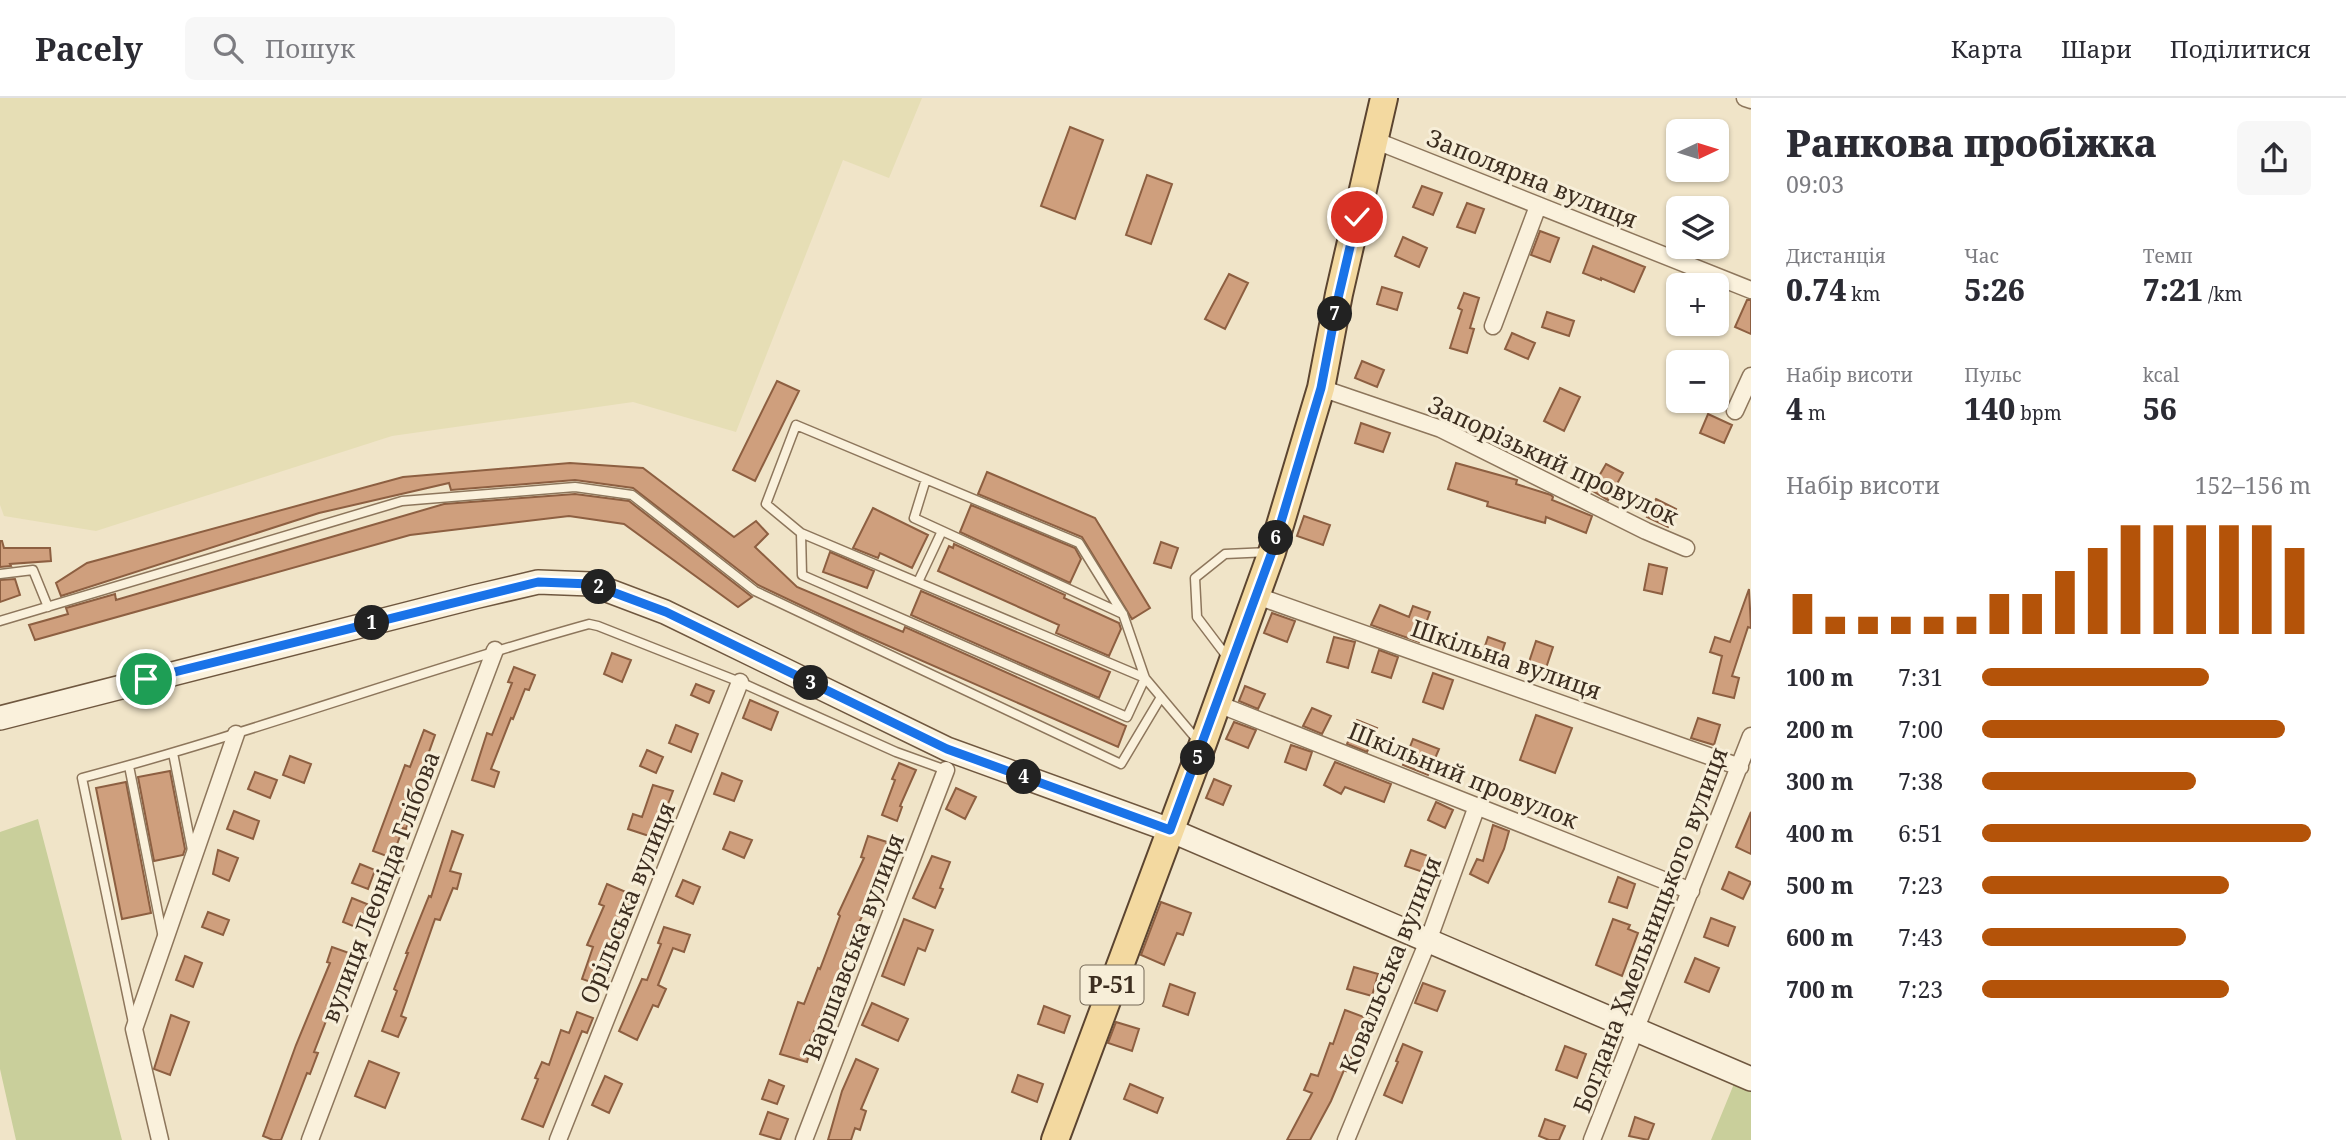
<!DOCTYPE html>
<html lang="uk">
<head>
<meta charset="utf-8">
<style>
	:root { --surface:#fff; --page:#f7f7f7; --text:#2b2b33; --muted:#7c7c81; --line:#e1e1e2; --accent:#b45309 }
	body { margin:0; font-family:"Noto Serif",serif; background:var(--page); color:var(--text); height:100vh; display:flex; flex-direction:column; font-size:26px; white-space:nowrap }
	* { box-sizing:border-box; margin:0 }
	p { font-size:23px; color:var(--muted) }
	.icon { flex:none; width:38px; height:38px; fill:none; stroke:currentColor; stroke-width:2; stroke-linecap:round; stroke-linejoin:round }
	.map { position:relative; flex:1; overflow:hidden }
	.sheet { display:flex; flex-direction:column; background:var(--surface); width:595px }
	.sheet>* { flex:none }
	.needle { width:46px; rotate:86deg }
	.tools { position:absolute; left:1666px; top:21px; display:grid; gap:14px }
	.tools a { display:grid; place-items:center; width:63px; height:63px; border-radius:10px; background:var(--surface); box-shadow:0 2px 5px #0004; font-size:35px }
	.pin { position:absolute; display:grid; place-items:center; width:60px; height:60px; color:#fff; margin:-30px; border:4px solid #fff; border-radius:50%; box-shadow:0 2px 7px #0007 }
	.km { position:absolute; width:35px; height:35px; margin:-18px; border-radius:50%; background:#222; color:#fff; font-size:19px; line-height:35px; text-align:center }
	.round { display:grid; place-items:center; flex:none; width:74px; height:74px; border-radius:10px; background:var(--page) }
	.summary { display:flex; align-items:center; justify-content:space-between; height:119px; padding:0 35px }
	h1 { font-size:38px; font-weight:800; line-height:52px }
	.stats { display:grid; grid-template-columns:repeat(3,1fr); gap:10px; height:119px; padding:7px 35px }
	.stats div { display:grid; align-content:center }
	.stats b { font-size:30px; font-weight:800 }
	.stats small { font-size:19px; font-weight:400 }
	.stats p { font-size:19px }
	.chart { height:196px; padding:14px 35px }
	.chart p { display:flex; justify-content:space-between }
	.chart svg { width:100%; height:126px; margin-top:7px; stroke:var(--accent); stroke-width:6 }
	ul { padding:0 35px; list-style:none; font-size:23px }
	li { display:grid; grid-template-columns:112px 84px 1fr; align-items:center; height:52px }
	li i { height:18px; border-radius:9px; background:var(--accent) }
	header { display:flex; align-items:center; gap:42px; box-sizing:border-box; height:98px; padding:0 35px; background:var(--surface); border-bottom:2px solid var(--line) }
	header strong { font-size:33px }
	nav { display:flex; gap:38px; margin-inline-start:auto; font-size:24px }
	.search { width:490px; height:63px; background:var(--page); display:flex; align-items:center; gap:18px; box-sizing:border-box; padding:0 24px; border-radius:10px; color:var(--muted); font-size:26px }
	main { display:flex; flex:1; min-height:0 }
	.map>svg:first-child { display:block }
</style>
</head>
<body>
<header>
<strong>Pacely</strong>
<div class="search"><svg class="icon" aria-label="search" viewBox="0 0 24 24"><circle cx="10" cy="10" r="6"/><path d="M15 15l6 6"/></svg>Пошук</div>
<nav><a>Карта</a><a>Шари</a><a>Поділитися</a></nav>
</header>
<main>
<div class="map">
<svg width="1751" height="1042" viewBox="0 0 1751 1042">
	<rect width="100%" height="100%" fill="#f0e4c8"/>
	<path fill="#e6deb5" d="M0,0H922L889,80L843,62L736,334L633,304L392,338L96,433L4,418L0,407Z"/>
	<path fill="#c9cf9b" d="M38,721L122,1042H16L0,971V734Z
		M1738,976L1751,981V1042H1711Z"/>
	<path fill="#cf9f7d" stroke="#8d5f41" stroke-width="2" d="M1070,29L1103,42L1075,121L1041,108Z
		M1147,77L1172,86L1151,146L1126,137Z
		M1422,88L1442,95L1433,117L1413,109Z
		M1467,105L1484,111L1475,135L1457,129Z
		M1540,133L1559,140L1550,164L1531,157Z
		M1403,139L1427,150L1419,169L1395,158Z
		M1593,148L1645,169L1634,194L1601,180V182L1583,175Z
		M1229,176L1248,185L1225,231L1205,221Z
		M1382,189L1402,195L1397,212L1377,206Z
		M1464,195L1479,200L1470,230L1474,231L1467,255L1450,250L1462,212L1458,210Z
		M1747,202H1751V236L1735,229Z
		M1547,214L1574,223L1569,238L1542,229Z
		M1512,235L1535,245L1528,261L1505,251Z
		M1362,263L1384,272L1377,289L1355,280Z
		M777,283L799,293L755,383L733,372Z
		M1560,290L1580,299L1564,333L1544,323Z
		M1708,316L1732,327L1724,345L1700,335Z
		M1361,325L1390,335L1383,354L1355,345Z
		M570,365L643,370L734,439L756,423L768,436L755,449L797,489L903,534L905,529L1126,628L1118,649L859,535L758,487L633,390L575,382L451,392L449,385L319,415L61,498L56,485L87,465L403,379Z
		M1456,365L1517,382L1516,386L1551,397L1553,399L1552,402L1592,418L1586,435L1546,419L1545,425L1487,408L1488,404L1448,391Z
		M1606,366L1623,375L1608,402L1591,392Z
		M987,374L1095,420L1150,510L1132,521L1082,439L978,396Z
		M575,396L629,403L752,499L738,509L624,426L569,418L410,437L35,542L29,527L68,516L66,510L115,496L116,502L444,406Z
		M1656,401L1676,411L1668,429L1647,419Z
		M971,407L1075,450L1081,461L1070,485L960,434Z
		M873,410L928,437L912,470L880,455L878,460L853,450Z
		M1304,418L1330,427L1323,447L1297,438Z
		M0,443H2L4,450H50L51,463L10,466L11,468L0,469Z
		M1161,444L1178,450L1171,470L1154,465Z
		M954,446L1065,497L1064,500L1119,525L1121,531L1109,558L1056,535L1059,527L938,473L949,448L953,450Z
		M830,454L874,473L867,490L823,474Z
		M1649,466L1667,470L1662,496L1644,492Z
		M15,481L20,497L0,504V482Z
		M1749,491L1751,530L1748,529L1732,578L1739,580L1734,600L1713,595L1722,558L1710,554L1715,539L1730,544Z
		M921,493L1110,574L1099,600L911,517Z
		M1380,507L1409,519L1413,508L1430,514L1419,544L1371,527Z
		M1272,515L1295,523L1287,544L1264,535Z
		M1334,539L1355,544L1348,570L1327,564Z
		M1488,539L1505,545L1497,569L1480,563Z
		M1536,543L1553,549L1545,573L1528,567Z
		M1379,552L1398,559L1391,580L1372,574Z
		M612,555L631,562L622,584L604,576Z
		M514,569L535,577L529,592L525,591L513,621L511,620L491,671L499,674L494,689L472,682L487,635L492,637L512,585L508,584Z
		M1433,575L1453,582L1443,611L1423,604Z
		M696,586L714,593L709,605L691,597Z
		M1245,588L1265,596L1258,611L1239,603Z
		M750,602L778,614L771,632L743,620Z
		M1312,610L1331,618L1322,636L1303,628Z
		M1536,617L1572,630L1555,675L1520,662Z
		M1698,620L1720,627L1714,647L1691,640Z
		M1357,622L1377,630L1367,654L1347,646Z
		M1234,624L1256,632L1248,650L1226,641Z
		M676,627L698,636L691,654L669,645Z
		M424,632L435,637L410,707L414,709L406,731L403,730L392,760L373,753L405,667L410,669Z
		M1413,641L1439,651L1428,677L1403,667Z
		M1291,647L1312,654L1306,672L1285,664Z
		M647,652L663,659L656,675L640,668Z
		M290,658L311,666L304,685L283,677Z
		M1335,664L1391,686L1384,704L1345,689L1341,696L1324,687Z
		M899,665L916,672L900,708L902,709L897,723L882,717L895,682L892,681Z
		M170,673L185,751L183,757L154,763L138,679Z
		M255,674L277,682L270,700L248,691Z
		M722,675L742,683L734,703L714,696Z
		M1214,681L1231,688L1223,707L1206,700Z
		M126,684L151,815L122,821L96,690Z
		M653,687L673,693L655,740L628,731L633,716L642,719Z
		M956,690L976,699L965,721L946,711Z
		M1436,704L1453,712L1445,730L1428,722Z
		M234,713L259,723L253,741L227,731Z
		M1751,714V756L1736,749Z
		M1493,727L1509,733L1504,751L1488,785L1470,776L1477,761L1483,763Z
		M452,733L463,737L450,773L461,776L457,791L453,790L440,822L435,821L401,918L406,920L398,939L382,933L397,893L394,891L408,855H406L429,798L431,799Z
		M730,734L752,742L744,760L723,751Z
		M868,738L887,744L877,778L861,813L864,815L849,843L852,844L845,863L809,945L812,946L807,964L780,956L798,904L804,906L818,870L820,871L840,818L838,816L864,760L861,759Z
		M218,752L238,760L229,783L213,776Z
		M1411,752L1431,759L1426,775L1405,768Z
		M932,758L950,764L940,790L943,791L935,810L913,800Z
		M360,766L375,772L368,791L352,785Z
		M1729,774L1751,784L1743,801L1722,791Z
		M1618,779L1635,786L1627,810L1609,804Z
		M683,782L700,789L693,806L676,798Z
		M607,786L633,797L620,833L622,834L608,865L613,866L605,889L582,881L593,849L587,847L604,808L599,806Z
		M352,800L367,806L358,830L343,824Z
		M1161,804L1191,815L1183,837L1177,835L1164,867L1141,857Z
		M208,814L229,822L223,837L202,829Z
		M1711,820L1735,829L1728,848L1704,839Z
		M904,821L933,832L925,853L918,850L904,887L882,878Z
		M1613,821L1630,827L1628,831L1638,835L1622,878L1596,867Z
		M664,829L690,837L684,854L673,850L658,887L666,891L658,909L653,907L637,942L619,933L642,881L647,882L661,846L658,845Z
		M332,849L352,856L314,954L318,955L310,976L307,975L281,1042H273L263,1038L296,947L330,865L327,864Z
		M185,858L202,865L193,889L176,882Z
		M1695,860L1719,870L1709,894L1685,884Z
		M1354,869L1378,876L1372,898L1347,891Z
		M1423,885L1445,893L1437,913L1415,905Z
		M1170,886L1195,895L1188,917L1163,908Z
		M872,905L908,921L898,943L862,927Z
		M1044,908L1070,918L1064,935L1038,926Z
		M1345,912L1369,921L1362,940L1359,939L1346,973L1344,972L1331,1003L1310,1042H1287L1312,995L1304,992L1311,976L1318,978L1330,945L1333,946Z
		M577,914L593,920L587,935L582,933L543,1029L522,1021L538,981L535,980L542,964L549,967L561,932L569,935Z
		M171,917L189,924L170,977L154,971Z
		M1116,924L1139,931L1132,953L1108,945Z
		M1403,946L1422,954L1402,1005L1384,997L1398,964L1396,963Z
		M1565,948L1586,956L1577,980L1556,972Z
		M856,961L878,971L861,1011L866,1013L860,1032L855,1030L851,1042H828L842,993Z
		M369,963L399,975L385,1010L355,998Z
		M1018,977L1043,986L1037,1004L1012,994Z
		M605,978L622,986L609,1015L592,1007Z
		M769,982L784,988L777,1006L762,1001Z
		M1130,986L1163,1000L1157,1015L1124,1001Z
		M768,1014L788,1021L780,1042L760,1036Z
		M1635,1019L1654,1026L1648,1042L1629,1038Z
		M1545,1021L1565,1028L1559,1042H1549L1539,1038Z"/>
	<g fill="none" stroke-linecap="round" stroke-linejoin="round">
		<defs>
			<path id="lane" d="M926,381L914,420L1123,516
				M801,435L802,477L1127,619L1145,580L801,435L766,406L796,327L1079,445L1123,516L1145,580L1198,643
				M0,476L33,472L48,509
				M918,484L942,433
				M0,523L402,403L575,389L632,397L755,493L1121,666L1161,599
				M1228,560L1197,519L1195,480L1225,456L1269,454
				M173,655L192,752
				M129,668L163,840
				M133,925L82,680C253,635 419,573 589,526L598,528L740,584L896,654L946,672"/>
			<path id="street" d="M1745,0L1751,2
				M1374,42L1751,192
				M1493,228L1538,108
				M1321,290L1441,331L1646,433L1686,450
				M1735,313L1751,278
				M1257,498L1740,669
				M1218,606L1691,793
				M160,1042L134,931L236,636
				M310,1042L495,552
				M558,1042L740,584
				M804,1042L946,672
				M1346,1042L1428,843L1477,708
				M1592,1042L1751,638"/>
			<path id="secondary" d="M0,620L474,499L538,484L591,486L665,514L947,651L1170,732L1751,981"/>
			<path id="primary" d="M1055,1042L1202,648L1272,454L1321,290L1339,196L1384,0"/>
		</defs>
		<use href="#lane" stroke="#8d765c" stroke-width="11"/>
		<use href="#street" stroke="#8d765c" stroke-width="19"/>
		<use href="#secondary" stroke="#6f573f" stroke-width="26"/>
		<use href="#primary" stroke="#5b4430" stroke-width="30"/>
		<use href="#lane" stroke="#faf1dc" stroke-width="8"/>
		<use href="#street" stroke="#faf1dc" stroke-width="16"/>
		<use href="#secondary" stroke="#faf1dc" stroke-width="23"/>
		<use href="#primary" stroke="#f3d9a0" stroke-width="26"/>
	</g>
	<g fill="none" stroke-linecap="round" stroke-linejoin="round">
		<defs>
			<path id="route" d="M146,581L538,484L591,486L666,514L947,651L1170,732L1272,454L1321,290L1339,196L1357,119"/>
		</defs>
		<use href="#route" stroke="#fff" stroke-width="14"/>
		<use href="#route" stroke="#1a73e8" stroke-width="9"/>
	</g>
	<g text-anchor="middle" stroke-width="6" stroke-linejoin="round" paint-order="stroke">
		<rect fill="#f7eed8" stroke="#756857" stroke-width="2" x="1080.5" y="867.5" width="63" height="39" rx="5"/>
		<g font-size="23" font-weight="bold" fill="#3d2e20">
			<text x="1112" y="895">Р-51</text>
		</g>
		<g font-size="24" fill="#3d2e20" stroke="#f7eed8">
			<text transform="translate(1532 81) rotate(22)" y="8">Заполярна вулиця</text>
			<text transform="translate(1553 363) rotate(25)" y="8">Запорізький провулок</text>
			<text transform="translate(1506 562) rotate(19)" y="8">Шкільна вулиця</text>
			<text transform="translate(1463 678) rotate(22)" y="8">Шкільний провулок</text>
			<text transform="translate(381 789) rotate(-69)" y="8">вулиця Леоніда Глібова</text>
			<text transform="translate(628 805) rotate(-68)" y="8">Орільська вулиця</text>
			<text transform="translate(1651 832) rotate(-69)" y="8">Богдана Хмельницького вулиця</text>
			<text transform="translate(854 849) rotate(-69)" y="8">Варшавська вулиця</text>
			<text transform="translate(1391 867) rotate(-68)" y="8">Ковальська вулиця</text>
		</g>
	</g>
</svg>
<div class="tools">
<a><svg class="needle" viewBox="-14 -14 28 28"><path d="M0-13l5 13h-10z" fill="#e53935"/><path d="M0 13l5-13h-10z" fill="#7c7c81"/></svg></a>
<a><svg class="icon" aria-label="layers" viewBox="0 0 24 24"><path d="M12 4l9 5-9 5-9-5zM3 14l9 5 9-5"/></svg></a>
<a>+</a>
<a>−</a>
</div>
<div class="pin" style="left:146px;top:581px;background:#1e9e55"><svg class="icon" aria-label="arrive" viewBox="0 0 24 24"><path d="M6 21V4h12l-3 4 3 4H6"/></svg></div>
<div class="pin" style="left:1357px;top:119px;background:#d93025"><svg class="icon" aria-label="check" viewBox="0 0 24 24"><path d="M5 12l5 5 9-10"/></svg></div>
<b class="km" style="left:372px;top:525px">1</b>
<b class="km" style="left:599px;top:489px">2</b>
<b class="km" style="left:811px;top:585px">3</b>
<b class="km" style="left:1024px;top:679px">4</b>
<b class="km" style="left:1198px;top:660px">5</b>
<b class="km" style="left:1276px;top:440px">6</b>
<b class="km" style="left:1335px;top:216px">7</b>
</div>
<section class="sheet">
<div class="summary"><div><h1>Ранкова пробіжка</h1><p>09:03</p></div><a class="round"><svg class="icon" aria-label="share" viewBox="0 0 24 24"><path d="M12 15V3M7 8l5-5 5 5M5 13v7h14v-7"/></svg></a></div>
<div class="stats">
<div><p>Дистанція</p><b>0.74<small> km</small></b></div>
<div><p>Час</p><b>5:26</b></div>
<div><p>Темп</p><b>7:21<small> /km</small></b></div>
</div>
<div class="stats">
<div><p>Набір висоти</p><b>4<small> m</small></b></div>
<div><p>Пульс</p><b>140<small> bpm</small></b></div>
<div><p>kcal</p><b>56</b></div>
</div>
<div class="chart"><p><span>Набір висоти</span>152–156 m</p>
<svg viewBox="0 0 160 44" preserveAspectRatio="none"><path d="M5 44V30M15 44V38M25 44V38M35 44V38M45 44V38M55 44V38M65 44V30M75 44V30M85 44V22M95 44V14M105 44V6M115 44V6M125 44V6M135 44V6M145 44V6M155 44V14"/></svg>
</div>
<ul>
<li><b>100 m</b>7:31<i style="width:69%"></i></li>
<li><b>200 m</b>7:00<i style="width:92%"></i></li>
<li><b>300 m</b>7:38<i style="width:65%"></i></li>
<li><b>400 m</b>6:51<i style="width:100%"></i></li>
<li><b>500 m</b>7:23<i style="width:75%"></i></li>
<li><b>600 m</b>7:43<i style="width:62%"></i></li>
<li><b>700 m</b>7:23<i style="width:75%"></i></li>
</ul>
</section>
</main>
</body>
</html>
